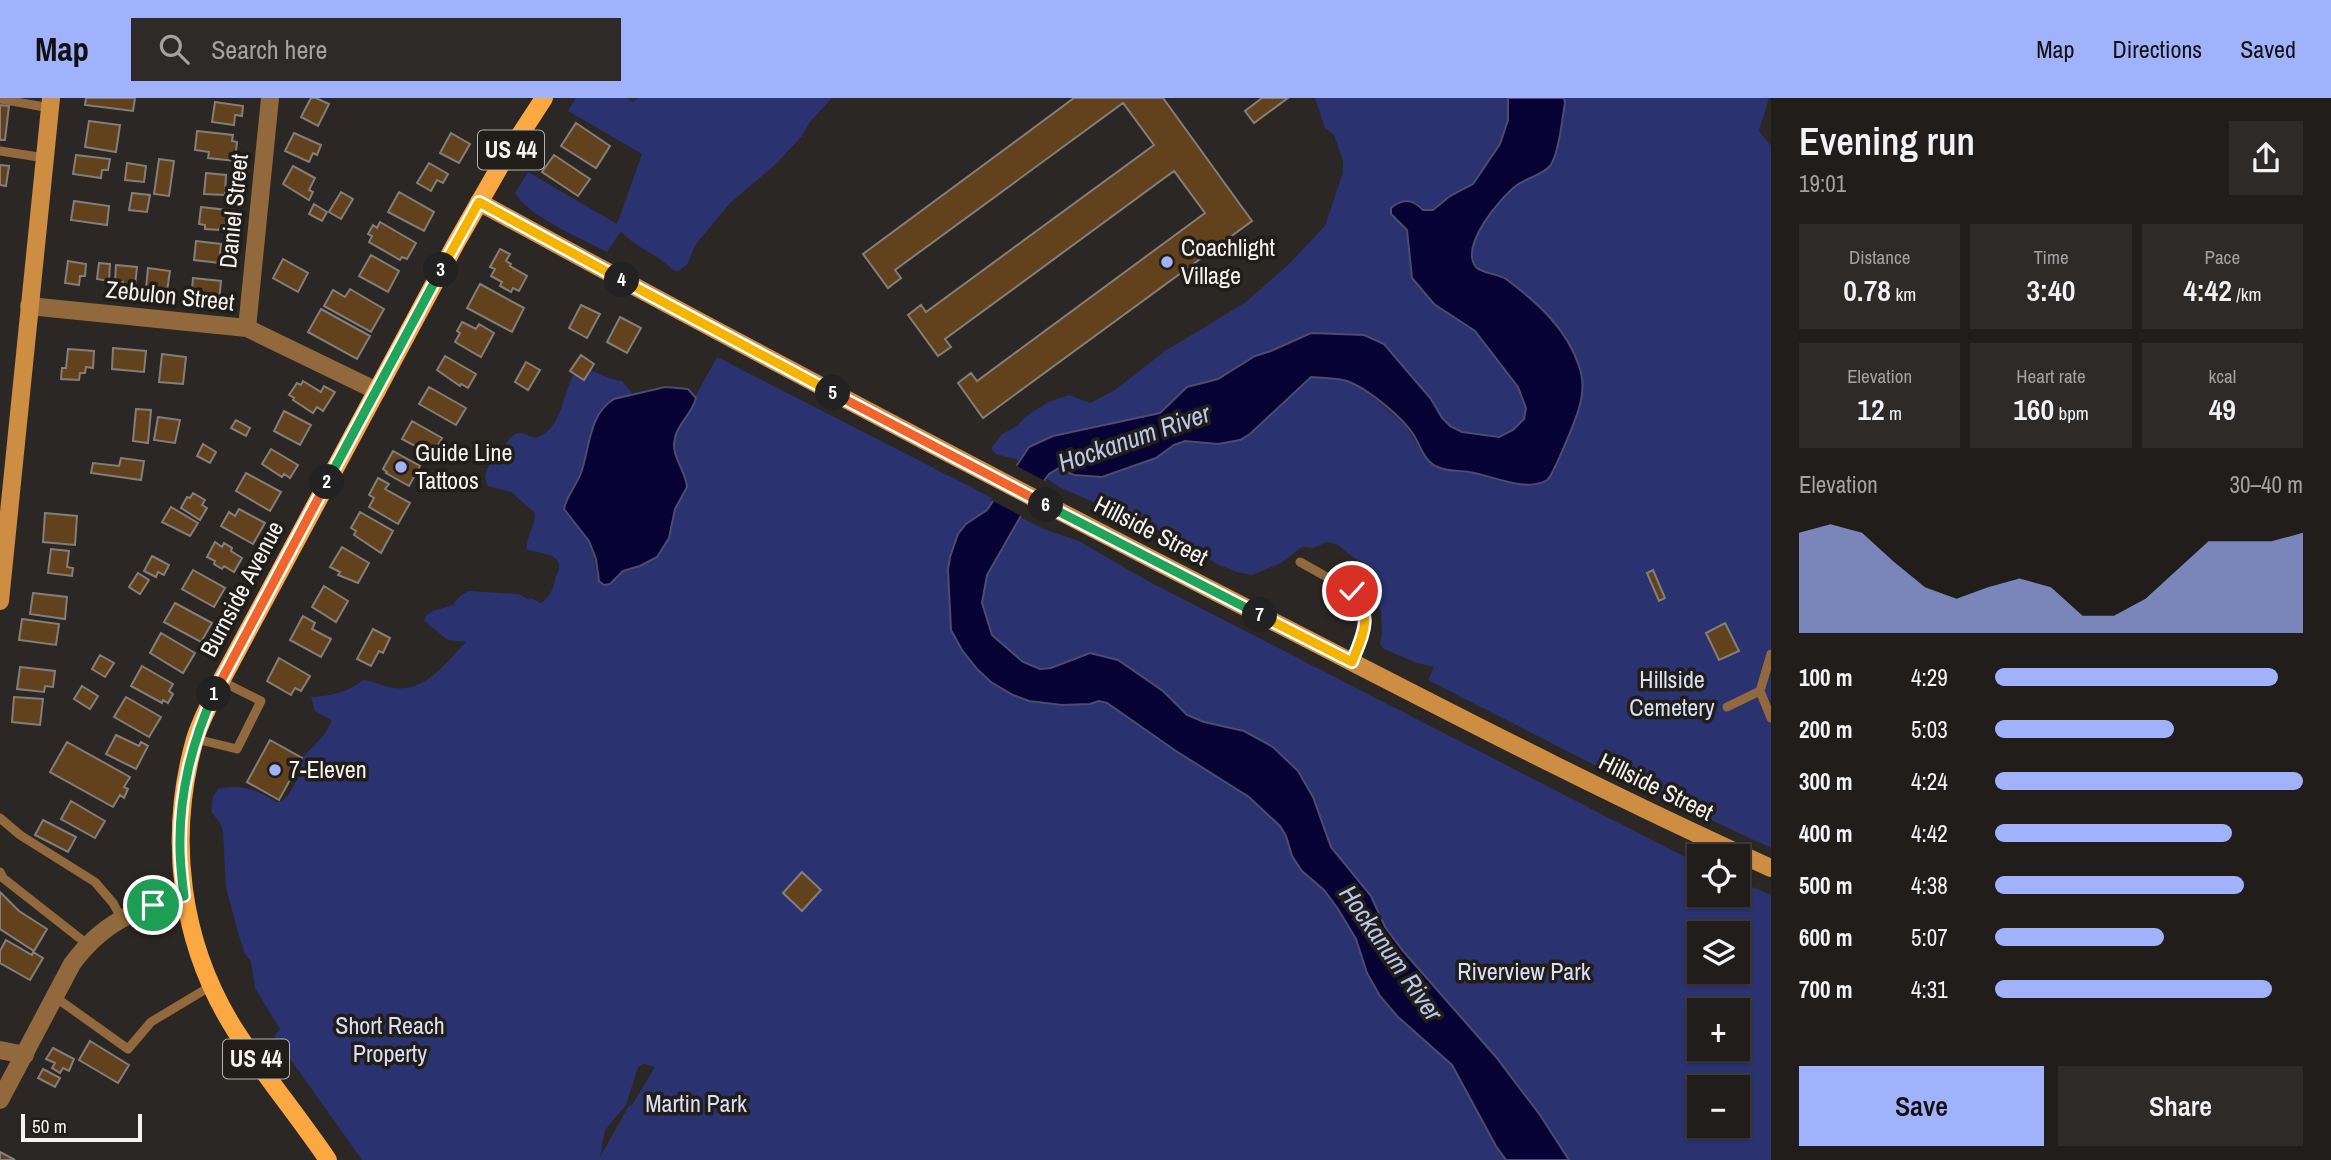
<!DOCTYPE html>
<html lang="en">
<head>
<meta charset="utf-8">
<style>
	:root { --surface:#201d1b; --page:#2d2a28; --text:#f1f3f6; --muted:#a2a2a3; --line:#3d3b3a; --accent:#a1b2fd }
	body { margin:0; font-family:"Archivo Narrow",sans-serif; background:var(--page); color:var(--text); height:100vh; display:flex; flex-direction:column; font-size:26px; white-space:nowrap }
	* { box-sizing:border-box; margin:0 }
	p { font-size:23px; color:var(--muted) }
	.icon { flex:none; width:38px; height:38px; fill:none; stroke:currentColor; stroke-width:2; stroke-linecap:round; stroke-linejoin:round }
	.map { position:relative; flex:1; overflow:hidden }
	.drawer { display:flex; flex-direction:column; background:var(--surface); width:560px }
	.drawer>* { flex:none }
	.controls { position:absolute; left:1687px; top:746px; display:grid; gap:14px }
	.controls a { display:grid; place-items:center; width:63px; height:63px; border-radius:0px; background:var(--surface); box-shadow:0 2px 5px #0004,0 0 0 2px var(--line); font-size:35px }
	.scale { position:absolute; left:21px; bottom:18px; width:121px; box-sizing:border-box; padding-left:7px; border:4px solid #f5f3f0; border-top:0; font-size:19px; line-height:24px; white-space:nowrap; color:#f5f3f0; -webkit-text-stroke:5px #211e1a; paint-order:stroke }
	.pin { position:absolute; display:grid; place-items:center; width:60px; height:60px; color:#fff; margin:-30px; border:4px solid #fff; border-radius:50%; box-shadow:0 2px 7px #0007 }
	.km { position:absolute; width:35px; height:35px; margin:-18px; border-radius:50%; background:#222; color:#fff; font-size:19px; line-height:35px; text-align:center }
	.round { display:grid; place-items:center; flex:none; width:74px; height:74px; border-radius:0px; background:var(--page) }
	.summary { display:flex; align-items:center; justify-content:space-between; height:119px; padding:0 28px }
	h1 { font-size:38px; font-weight:600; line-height:52px }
	.metrics { display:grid; grid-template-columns:repeat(3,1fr); gap:10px; height:119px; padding:7px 28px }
	.metrics div { display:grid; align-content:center; border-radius:0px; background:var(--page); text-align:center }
	.metrics b { font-size:30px; font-weight:600 }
	.metrics small { font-size:19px; font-weight:400 }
	.metrics p { font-size:19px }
	.chart { height:196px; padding:14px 28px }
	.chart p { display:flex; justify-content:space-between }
	.chart svg { width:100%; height:126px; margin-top:7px; fill:var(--accent); opacity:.7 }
	.primary-button { display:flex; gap:14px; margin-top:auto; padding:14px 28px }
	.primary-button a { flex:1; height:80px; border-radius:0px; background:var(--accent); color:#111; font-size:28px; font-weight:600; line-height:80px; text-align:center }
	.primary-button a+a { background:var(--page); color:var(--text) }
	ul { padding:0 28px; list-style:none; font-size:23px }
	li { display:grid; grid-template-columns:112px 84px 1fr; align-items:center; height:52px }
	li i { height:18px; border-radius:9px; background:var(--accent) }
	header { display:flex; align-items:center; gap:42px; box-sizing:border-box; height:98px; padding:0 35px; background:var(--accent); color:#111 }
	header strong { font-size:33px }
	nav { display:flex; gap:38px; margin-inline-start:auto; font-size:24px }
	.search { width:490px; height:63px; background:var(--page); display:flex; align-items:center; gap:18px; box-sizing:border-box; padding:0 24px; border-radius:0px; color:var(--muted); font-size:26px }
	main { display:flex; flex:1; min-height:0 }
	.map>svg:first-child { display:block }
</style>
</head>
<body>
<header>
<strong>Map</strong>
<div class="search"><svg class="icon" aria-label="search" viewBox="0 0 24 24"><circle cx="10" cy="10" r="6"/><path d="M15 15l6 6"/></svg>Search here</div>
<nav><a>Map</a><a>Directions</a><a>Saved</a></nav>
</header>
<main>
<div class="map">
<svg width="1771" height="1062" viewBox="0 0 1771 1062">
	<rect width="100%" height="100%" fill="#2b2724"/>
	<path fill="#2a3270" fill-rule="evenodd" d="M576,0H627L633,4L638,0H832L810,24L802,38L776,66L730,105L696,146L687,167L678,173L673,172C658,156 635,150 621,133L607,154C583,141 527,118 515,95L528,74L617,126L642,56L568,13Z
		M1315,0H1508V22L1500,46L1473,86L1450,98L1433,112H1423L1416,104L1391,115C1415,139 1410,144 1410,175L1475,233L1518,289L1526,310L1524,321L1513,332L1494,339L1462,334L1450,328L1442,320L1431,301L1384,246L1312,235L1271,253L1255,258L1218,281L1187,289L1160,315L1029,349L1019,362L996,356L991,350L1002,336L1017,328L1025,319L1048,304L1069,297L1090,305L1115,292L1165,253L1246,204L1288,167L1325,128L1343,74V63L1334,37L1325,30Z
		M1564,0H1769L1759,33L1771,48V750L1608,674L1428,582L1434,569L1417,565L1384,551L1380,546L1382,536L1381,513L1369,489L1368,467L1354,460L1338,447L1328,444L1313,450L1302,449L1281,465L1252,477L1237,474L1217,466L1176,440L1061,390L1047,381L1049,376L1059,370L1074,377H1096L1156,360L1174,347L1185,343L1218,346L1240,342L1250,336L1311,279L1344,282L1363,291L1405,327L1428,363L1448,372L1470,374L1515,386L1555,373L1557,362L1567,239C1548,217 1526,192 1500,177C1492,173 1482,176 1476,167C1460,147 1501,98 1517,87C1527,80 1542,77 1550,68C1560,56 1562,21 1565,5Z
		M717,259L1002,405L1000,409L1044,431L1079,443L1146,482L1699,766V796H1738V783L1771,797V1062H362L274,938L280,931L255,890L251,863L245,856L239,838L226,789L223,734L220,725L211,713L213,699L218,691C241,686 258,691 276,704L282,703L289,696L301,674L303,659L324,637L332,623L315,613L311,599C331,598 347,595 363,582C374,583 384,589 395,590C426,594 446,564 466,544L448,542L424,523L426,518L433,513L453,507L460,498L468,493L519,496L529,502L531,500L541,505C550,498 553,492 555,481C556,477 559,474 559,470C561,454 536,456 527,451C526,437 536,427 535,415L511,394L488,388C480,374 492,364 500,354C505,348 511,335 520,335C525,335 531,339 536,340C562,331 562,298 574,276C596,267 601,281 622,283L632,295L631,297L608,305L597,322L590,334L585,361L579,380L564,408L568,417L695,299ZM592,449L630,470C620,473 614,485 604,487C593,479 596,461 592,449ZM1699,835H1738V873H1699ZM1699,912H1738V950H1699ZM644,966L655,969L632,1007L628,1009L600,1059L605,1032L626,1007L638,969ZM1699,989H1738V1027H1699Z"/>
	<path fill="#070334" stroke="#4e4b6c" stroke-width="2" d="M1508,0H1564L1565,5C1562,21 1559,56 1550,68C1542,77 1527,80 1517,87C1501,99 1459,148 1476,169C1483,176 1497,175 1506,181C1537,204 1567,231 1579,268C1584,282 1583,297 1579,310C1576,321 1553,378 1547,382C1526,395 1491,377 1469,374C1459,372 1448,374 1438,369C1424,364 1421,348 1413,336C1402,319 1363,286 1343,282C1332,280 1321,280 1311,279L1250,336L1240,342L1218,346L1185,343L1174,347L1156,360L1102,379L1074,377L1059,370L1049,376L1030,402L987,477L982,505L992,537L1023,564L1040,571L1051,570L1090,555L1118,562L1163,593L1187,617L1204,624L1244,633L1273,649L1298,673L1313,699L1331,749L1371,798L1385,829L1403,853L1496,959L1540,1017L1569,1062H1506L1496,1048L1452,967L1397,918L1380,898L1367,875L1356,841L1338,811L1324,792L1302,773L1292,758L1286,738L1280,728L1249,699L1176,653L1107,605L1099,603L1090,606L1062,607L1029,603L1013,597L991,584L978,572L962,552L951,532L948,472L950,459L958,436L966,426L987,412L1029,349L1053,338L1160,315L1187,289L1218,281L1255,258L1271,253L1311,235L1364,237L1384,246L1431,301L1442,320L1450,328L1462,334L1499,339L1513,332L1524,321L1526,310L1518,289L1475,233L1434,206L1412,180L1407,132L1391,116V110C1403,100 1413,101 1423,112H1433L1450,98L1473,86L1500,46L1508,22Z
		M665,289L688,291L696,300C692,316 678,325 675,340C670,357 686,373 687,389L675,411L669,440L657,459L640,468L623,473L610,486L604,487L599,483L596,461L589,443L564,411C567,397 576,388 581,375C590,350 588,317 614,301Z"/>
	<path fill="#2b2724" d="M1013,366L1047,384L1025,420L991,402Z"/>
	<path fill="#62421c" stroke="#837e7a" stroke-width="2" d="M86,0H135L133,13L85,7Z
		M311,0H316L329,6L318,28L301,19Z
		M1074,0H1163L1252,123L983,320L958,285L971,275L977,283L1205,115L1174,73L945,241L951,249L938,258L908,217L921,207L926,214L1154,47L1123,5L895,172L901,180L888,190L863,156Z
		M1262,0H1288L1254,25L1245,13Z
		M215,4L243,8L242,18L235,17L234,27L212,24Z
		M0,7L9,8L5,42H0Z
		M89,23L120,27L116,54L85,49Z
		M576,25L610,48L596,70L561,48Z
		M197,33L233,37L232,43L237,44L235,63L208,60L209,54L195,52Z
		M294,35L321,47L317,57L313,55L309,64L285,53Z
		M451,35L470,46L459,65L440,55Z
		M76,57L110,61L108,72H102L101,80L73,76Z
		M554,57L590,81L578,98L542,74Z
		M159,61L174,63L169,98L154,96Z
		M127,65L146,68L144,84L125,82Z
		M429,65L448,76L443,85L437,82L431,93L417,85Z
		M0,67L9,68L6,88L0,87Z
		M293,68L315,80L309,92L313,94L309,102L283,86Z
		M206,75L226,77L225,97L204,96Z
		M341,94L353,101L341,121L329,114Z
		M399,94L434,114L424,133L388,114Z
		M132,95L150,97L147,114L129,112Z
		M74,103L109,108L107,127L71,122Z
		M314,106L327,114L322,123L309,116Z
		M201,109L227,112L225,129H220L219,132L205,131V127L199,126Z
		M380,124L416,145L407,161L402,159L400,162L369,144L372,138L368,136L373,127L377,130Z
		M196,143L221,146L219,165L194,162Z
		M500,151L510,156L506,163L511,166L510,168L527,178L519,193L513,190L511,194L500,188L502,184L491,178L495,171L490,169Z
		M371,157L399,173L388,194L359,178Z
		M283,161L308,175L298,194L273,180Z
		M68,163L86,166L85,178H80L79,187L65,185Z
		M99,165L110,166L109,183L97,181Z
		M116,167L137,169L134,198L122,197L123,184H115Z
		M148,170L170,173L167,193L146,190Z
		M193,180L221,183L219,204L191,202Z
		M480,186L524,210L512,234L467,210Z
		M350,191L384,211L371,234L324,208L333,192L345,199Z
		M581,207L600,216L587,240L569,230Z
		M321,211L370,238L357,261L308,234Z
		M620,219L641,230L627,255L607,244Z
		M462,224L476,231L479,226L494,235L481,259L455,244L460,235L457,233Z
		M113,250L146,253L144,274L112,271Z
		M68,251L94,253L93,270L86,269L85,275H80L79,282L61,281L62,270H66Z
		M162,256L186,259L183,286L159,284Z
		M581,257L594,266L584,282L570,273Z
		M445,258L476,276L468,290L461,286L460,288L437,272Z
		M526,264L540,272L528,292L515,284Z
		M303,283L321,294L324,288L335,294L323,313L317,309L313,315L293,302L294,300L289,297L297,285L301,287Z
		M429,289L466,310L456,327L419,306Z
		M136,311L151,312L148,345L133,343Z
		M284,313L311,327L300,347L274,333Z
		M158,319L180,322L175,345L154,342Z
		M236,322L250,330L246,338L231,330Z
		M412,323L442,340L432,357L402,341Z
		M203,346L216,354L210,365L197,358Z
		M271,351L298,367L290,380L284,376L282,379L262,366Z
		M393,353L420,368L409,388L386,375L387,374L383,371Z
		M121,360L144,363L141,382L91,375L93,365L119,368Z
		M246,375L281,394L270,413L236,393Z
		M378,380L389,386L385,391L410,405L398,426L369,409L374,400L369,397Z
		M193,395L205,402L202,407L207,410L200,422L181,410L187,399L190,400Z
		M171,409L198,425L190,438L162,424Z
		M239,411L265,425L253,446L221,428L229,414L235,418Z
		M360,414L393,433L381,455L354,437L356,433L351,430Z
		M45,415L77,418L75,447L43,444Z
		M215,444L222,449L224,445L232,450L231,453L242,460L234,474L224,468L222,471L214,466L215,463L207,459Z
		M342,449L369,465L358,485L338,477L340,474L330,469Z
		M51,451L69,453L67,469L73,470L72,478L48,475Z
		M152,458L169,467L164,477L158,474L156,479L144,473Z
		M193,472L225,490L214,509L182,491Z
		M1653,472L1665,500L1659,503L1647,475Z
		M138,475L149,482L140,496L129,489Z
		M324,488L348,503L336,524L312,509Z
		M33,495L67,499L65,521L30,516Z
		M175,505L212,525L201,544L164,524Z
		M303,518L315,525L312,531L331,541L321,559L290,542Z
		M22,521L59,526L56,547L19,542Z
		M1725,525L1739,553L1719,562L1706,535Z
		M373,531L390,540L383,555L379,553L371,568L357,561Z
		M161,535L195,555L183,575L150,555Z
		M100,557L114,565L105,579L92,571Z
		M279,560L310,578L301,593L295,590L291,597L267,583Z
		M142,568L173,586L169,593L173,596L168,605L163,602L162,605L131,588Z
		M20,569L55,573L53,589L45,588L44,594L17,591Z
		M82,588L98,598L90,611L74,601Z
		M14,599L43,601L40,627L12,624Z
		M126,599L161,619L149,639L114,619Z
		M116,637L139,648L141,644L148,648L136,671L106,656Z
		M270,642L302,660L279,702L247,684Z
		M67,644L130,679L124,689L128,691L124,700L120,697L113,709L50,674Z
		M71,703L105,723L95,740L61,721Z
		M43,722L76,739L68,754L35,737Z
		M802,774L821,792L802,813L783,795Z
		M0,794L19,813L47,831L34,853L0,831Z
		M6,842L32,857L33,854L43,860L30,882L0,865V853Z
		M90,943L129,967L118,985L79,962Z
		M53,950L74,961L69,973L63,970L60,975L52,970L55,965L46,961Z
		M43,971L60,980L55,989L38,980Z
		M0,1054L15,1062H0Z"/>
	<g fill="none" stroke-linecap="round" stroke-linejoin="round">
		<path stroke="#91693d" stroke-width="9" d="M0,1L50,10
			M0,53L45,60
			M1300,464L1352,493L1361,503L1366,531L1352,563
			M1760,593L1771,556
			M1727,609L1760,593L1771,620
			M196,641L237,651L261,603L221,583
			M0,720L20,737L95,784L113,805L122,821
			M0,774L3,780L87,846
			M55,899L128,951L151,924L211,888"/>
		<path stroke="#91693d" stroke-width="18" d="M29,208L247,230L377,293
			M247,230L270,0
			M0,952L25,957
			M0,1002L72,866C103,824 134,812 184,798"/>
		<path stroke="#cd8d42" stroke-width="18" d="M479,104C742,248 1007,387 1274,524C1438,608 1602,694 1771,770
			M0,503L51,0"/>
		<path stroke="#fba843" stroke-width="18" d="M328,1062C298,1018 264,977 235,932C180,845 167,740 195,641C201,621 212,602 221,583L456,145L503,63L544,0"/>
	</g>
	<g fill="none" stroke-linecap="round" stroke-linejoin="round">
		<defs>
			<path id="split-1" d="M153,807L184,798C182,782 180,765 180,749C179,697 192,643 214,596"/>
			<path id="split-2" d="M214,596L327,384"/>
			<path id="split-3" d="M327,384L441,172"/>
			<path id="split-4" d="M441,172L479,104L622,182"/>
			<path id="split-5" d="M622,182L833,295"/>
			<path id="split-6" d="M833,295L1046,407"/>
			<path id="split-7" d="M1046,407L1260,517"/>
			<path id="split-8" d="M1260,517L1352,564C1363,536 1374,518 1352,493"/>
		</defs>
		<use href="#split-1" stroke="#fff" stroke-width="14"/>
		<use href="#split-2" stroke="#fff" stroke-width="14"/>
		<use href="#split-3" stroke="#fff" stroke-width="14"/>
		<use href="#split-4" stroke="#fff" stroke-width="14"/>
		<use href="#split-5" stroke="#fff" stroke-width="14"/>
		<use href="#split-6" stroke="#fff" stroke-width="14"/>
		<use href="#split-7" stroke="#fff" stroke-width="14"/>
		<use href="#split-8" stroke="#fff" stroke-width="14"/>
		<use href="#split-1" stroke="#22a559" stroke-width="9"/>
		<use href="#split-2" stroke="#f0652b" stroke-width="9"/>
		<use href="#split-3" stroke="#22a559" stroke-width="9"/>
		<use href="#split-4" stroke="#f5b400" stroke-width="9"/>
		<use href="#split-5" stroke="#f5b400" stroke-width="9"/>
		<use href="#split-6" stroke="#f0652b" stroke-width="9"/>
		<use href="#split-7" stroke="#22a559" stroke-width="9"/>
		<use href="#split-8" stroke="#f5b400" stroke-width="9"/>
	</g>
	<g fill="#a1b2fd" stroke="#211e1a" stroke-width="2.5">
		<circle cx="1167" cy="164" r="7"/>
		<circle cx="401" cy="369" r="7"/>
		<circle cx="275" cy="672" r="7"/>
	</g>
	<g text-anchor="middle" stroke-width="7" stroke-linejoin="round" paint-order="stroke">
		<g fill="#211e1a" stroke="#b5b3b0" stroke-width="2">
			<rect x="478" y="32.5" width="66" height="39" rx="5"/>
			<rect x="223" y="941.5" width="66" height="39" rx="5"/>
		</g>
		<g font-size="23" font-weight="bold" fill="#f5f3f0">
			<text x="511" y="60">US 44</text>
			<text x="256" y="969">US 44</text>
		</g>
		<g font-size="24" fill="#f5f3f0" stroke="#211e1a">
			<text transform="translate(234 113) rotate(-84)" y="8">Daniel Street</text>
			<text transform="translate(170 198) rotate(6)" y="8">Zebulon Street</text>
			<text transform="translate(1151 433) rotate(27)" y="8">Hillside Street</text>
			<text transform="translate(242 491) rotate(-62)" y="8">Burnside Avenue</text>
			<text transform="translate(1656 689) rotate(26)" y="8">Hillside Street</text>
		</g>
		<g font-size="24" fill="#f5f3f0" stroke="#211e1a" text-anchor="start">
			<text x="1181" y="158">Coachlight<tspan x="1181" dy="28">Village</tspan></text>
			<text x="415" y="363">Guide Line<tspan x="415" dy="28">Tattoos</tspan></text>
			<text x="289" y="680">7-Eleven</text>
		</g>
		<g font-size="24" fill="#d9dff4" stroke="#211e1a">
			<text x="1672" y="590">Hillside<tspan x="1672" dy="28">Cemetery</tspan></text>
			<text x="1524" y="882">Riverview Park</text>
			<text x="390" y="936">Short Reach<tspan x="390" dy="28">Property</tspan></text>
			<text x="696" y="1014">Martin Park</text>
		</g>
		<g font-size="26" font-style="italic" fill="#bbc6ee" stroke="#211e1a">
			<text transform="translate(1134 340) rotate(-19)" y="9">Hockanum River</text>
			<text transform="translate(1391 855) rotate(55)" y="9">Hockanum River</text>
		</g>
	</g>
</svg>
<div class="controls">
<a><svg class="icon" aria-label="locate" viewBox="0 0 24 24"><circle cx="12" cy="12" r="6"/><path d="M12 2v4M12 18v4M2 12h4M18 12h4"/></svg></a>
<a><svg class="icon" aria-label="layers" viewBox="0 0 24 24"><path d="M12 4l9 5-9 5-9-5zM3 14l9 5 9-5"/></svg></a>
<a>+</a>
<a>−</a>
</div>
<div class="scale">50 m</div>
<div class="pin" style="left:153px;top:807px;background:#1e9e55"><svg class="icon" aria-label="arrive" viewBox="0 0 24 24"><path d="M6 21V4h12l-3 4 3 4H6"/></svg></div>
<div class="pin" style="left:1352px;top:493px;background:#d93025"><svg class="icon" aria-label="check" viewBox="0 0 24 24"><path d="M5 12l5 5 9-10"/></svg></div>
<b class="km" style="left:214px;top:596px">1</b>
<b class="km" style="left:327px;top:384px">2</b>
<b class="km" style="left:441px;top:172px">3</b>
<b class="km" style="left:622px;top:182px">4</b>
<b class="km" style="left:833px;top:295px">5</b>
<b class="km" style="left:1046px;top:407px">6</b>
<b class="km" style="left:1260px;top:517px">7</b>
</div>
<section class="drawer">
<div class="summary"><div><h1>Evening run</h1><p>19:01</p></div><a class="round"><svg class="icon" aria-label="share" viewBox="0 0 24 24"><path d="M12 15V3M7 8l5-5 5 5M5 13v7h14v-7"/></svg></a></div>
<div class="metrics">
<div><p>Distance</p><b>0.78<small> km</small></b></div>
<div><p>Time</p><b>3:40</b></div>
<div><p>Pace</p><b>4:42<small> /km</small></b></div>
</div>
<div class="metrics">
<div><p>Elevation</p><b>12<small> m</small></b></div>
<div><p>Heart rate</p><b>160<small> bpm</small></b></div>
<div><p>kcal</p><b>49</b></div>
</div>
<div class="chart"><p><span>Elevation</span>30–40 m</p>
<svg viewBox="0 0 160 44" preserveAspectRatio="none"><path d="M0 44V9L10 6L20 9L30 19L40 28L50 32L60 28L70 25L80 28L90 38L100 38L110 32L120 22L130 12L140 12L150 12L160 9V44z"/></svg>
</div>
<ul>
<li><b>100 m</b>4:29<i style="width:92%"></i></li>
<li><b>200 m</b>5:03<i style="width:58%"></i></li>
<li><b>300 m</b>4:24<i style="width:100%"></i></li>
<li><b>400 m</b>4:42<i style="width:77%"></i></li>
<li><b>500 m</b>4:38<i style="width:81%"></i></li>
<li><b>600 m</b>5:07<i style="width:55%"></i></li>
<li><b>700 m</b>4:31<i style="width:90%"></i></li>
</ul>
<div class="primary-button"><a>Save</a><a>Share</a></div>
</section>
</main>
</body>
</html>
